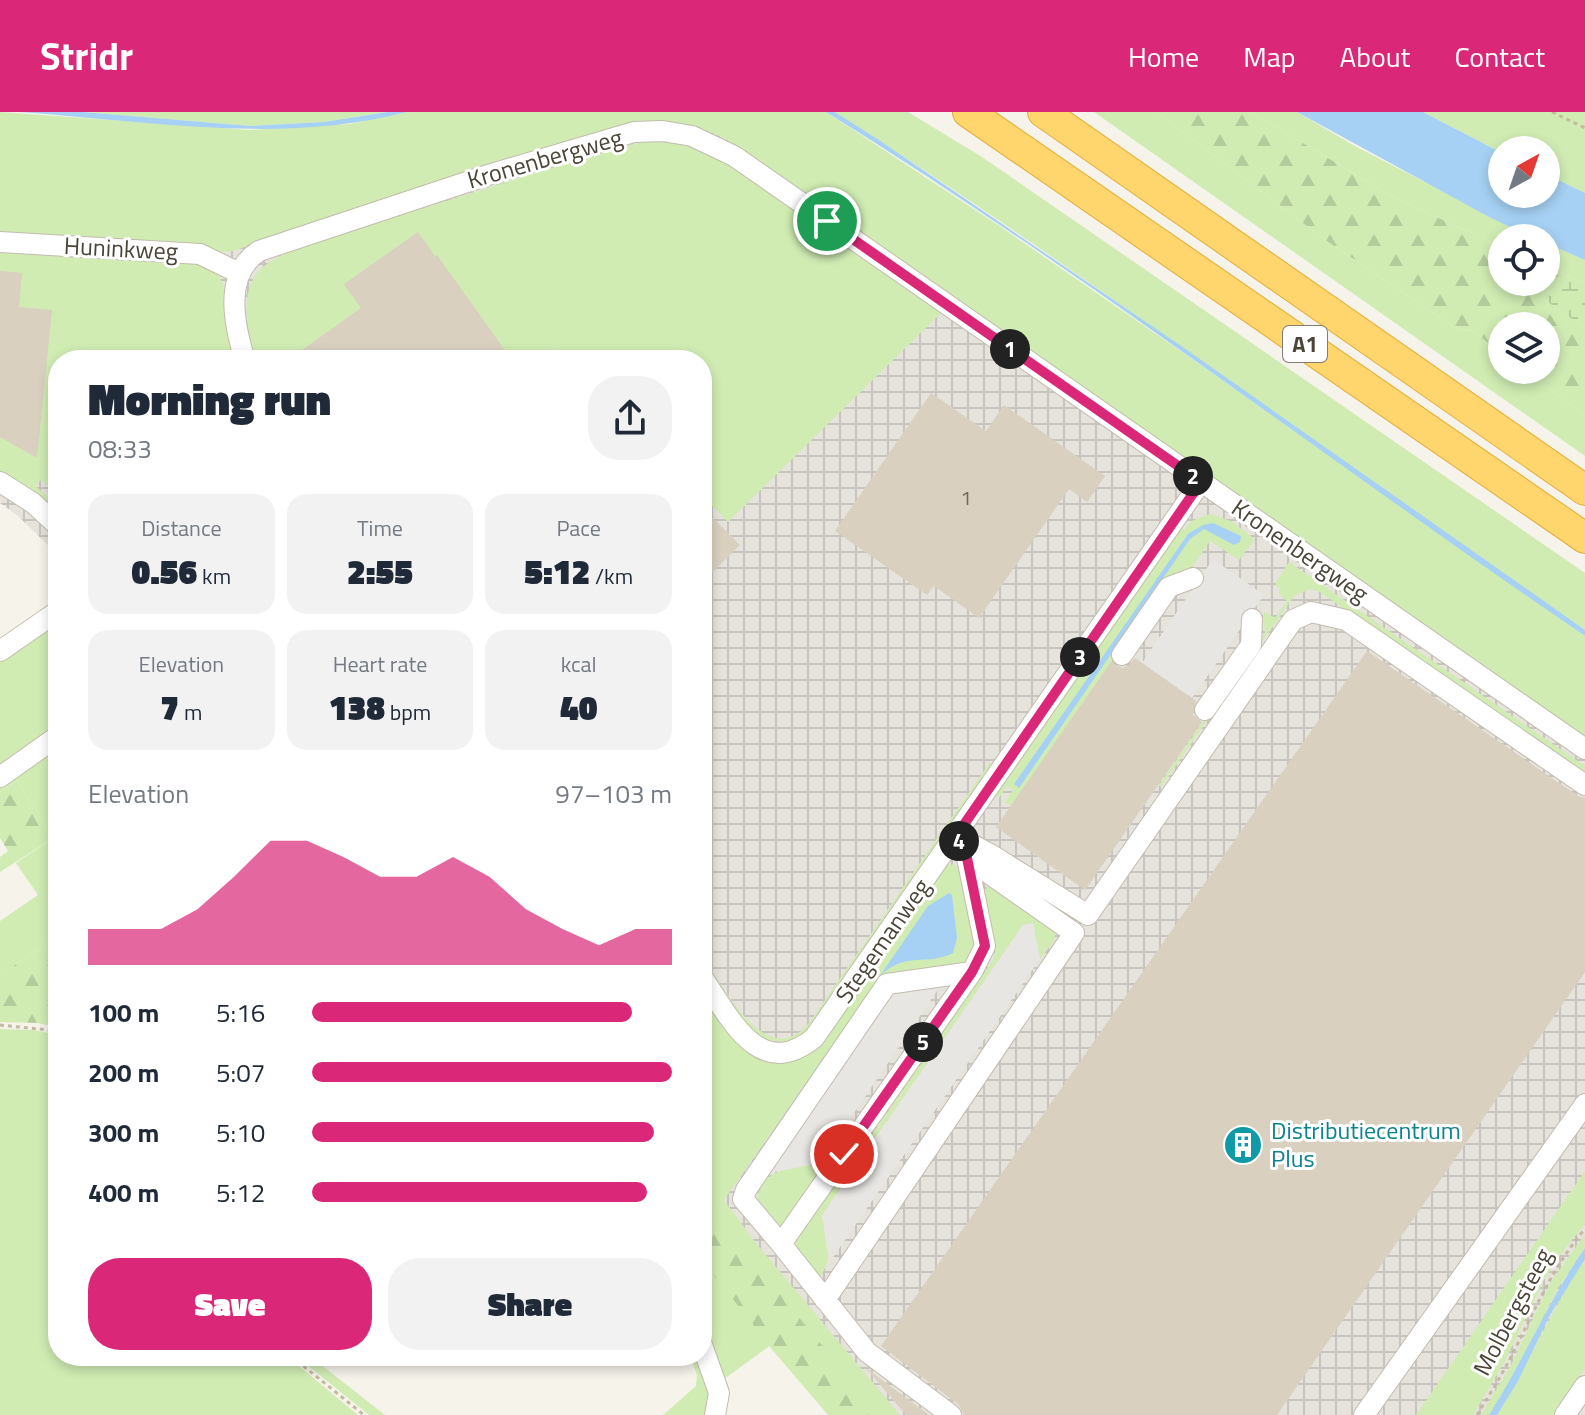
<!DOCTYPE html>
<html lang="en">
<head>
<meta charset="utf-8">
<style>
	:root { --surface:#fff; --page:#f2f2f3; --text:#1f2937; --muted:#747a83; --accent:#db2777 }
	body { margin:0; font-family:"Titillium Web",sans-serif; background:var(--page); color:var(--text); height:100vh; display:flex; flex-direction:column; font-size:30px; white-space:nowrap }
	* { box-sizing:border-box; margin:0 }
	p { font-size:26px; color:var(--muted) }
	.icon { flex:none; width:44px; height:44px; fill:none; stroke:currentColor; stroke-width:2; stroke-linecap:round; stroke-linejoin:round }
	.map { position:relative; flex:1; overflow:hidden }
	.panel { position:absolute; left:48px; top:238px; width:664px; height:1016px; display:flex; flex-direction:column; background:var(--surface); border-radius:32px; box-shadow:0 4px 12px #0003 }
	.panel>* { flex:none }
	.needle { width:52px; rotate:40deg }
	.controls { position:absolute; left:1488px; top:24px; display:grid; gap:16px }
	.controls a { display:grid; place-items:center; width:72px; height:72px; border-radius:50%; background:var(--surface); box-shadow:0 4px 12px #0003; font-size:40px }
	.pin { position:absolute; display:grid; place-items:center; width:68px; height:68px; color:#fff; margin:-34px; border:4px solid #fff; border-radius:50%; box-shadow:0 2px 8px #0007 }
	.km { position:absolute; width:40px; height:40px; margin:-20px; border-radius:50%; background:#222; color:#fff; font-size:22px; line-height:40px; text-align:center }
	.round { display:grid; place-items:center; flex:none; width:84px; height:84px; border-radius:32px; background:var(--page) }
	.overview { display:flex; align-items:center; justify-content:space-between; height:136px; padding:0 40px }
	h1 { font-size:44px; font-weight:800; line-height:60px }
	.stats { display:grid; grid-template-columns:repeat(3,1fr); gap:12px; height:136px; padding:8px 40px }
	.stats div { display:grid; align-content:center; border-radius:20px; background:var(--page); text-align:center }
	.stats b { font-size:34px; font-weight:800 }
	.stats small { font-size:22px; font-weight:400 }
	.stats p { font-size:22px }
	.chart { height:224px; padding:16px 40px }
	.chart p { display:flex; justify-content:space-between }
	.chart svg { width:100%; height:144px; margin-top:8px; fill:var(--accent); opacity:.7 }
	.cta { display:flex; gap:16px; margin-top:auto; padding:16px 40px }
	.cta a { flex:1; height:92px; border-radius:32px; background:var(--accent); color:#fff; font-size:32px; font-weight:800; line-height:92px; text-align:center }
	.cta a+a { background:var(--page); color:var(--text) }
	ul { padding:0 40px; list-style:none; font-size:26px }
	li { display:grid; grid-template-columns:128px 96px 1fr; align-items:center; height:60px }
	li i { height:20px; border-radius:10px; background:var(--accent) }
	header { display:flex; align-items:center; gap:48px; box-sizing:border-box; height:112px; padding:0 40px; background:var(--accent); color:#fff }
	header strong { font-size:38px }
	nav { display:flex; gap:44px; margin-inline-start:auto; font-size:28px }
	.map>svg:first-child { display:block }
</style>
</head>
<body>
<header>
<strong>Stridr</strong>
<nav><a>Home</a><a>Map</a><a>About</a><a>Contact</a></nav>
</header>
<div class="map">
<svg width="1585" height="1303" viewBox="0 0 1585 1303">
	<defs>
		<pattern id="industrial-grid" width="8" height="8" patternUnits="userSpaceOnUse" patternTransform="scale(2)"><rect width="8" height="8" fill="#e6e2dc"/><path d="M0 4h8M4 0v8" fill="none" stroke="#c7c3be"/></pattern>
		<pattern id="forest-firs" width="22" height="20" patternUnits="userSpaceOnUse" patternTransform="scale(2)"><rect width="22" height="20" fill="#d0ecb3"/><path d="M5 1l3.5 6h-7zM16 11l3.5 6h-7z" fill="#b4cc9b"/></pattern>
		<pattern id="wetland-marsh" width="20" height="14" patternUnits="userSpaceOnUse" patternTransform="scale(2)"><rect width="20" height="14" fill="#d0ecb3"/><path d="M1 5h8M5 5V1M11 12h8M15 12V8" fill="none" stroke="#b4cc9b"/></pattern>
	</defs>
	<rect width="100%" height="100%" fill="#f6f3eb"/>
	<path fill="url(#industrial-grid)" d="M587,0H718L1585,600V1303H860L702,1106V248H58V443L18,404L0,391V106Z"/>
	<path fill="#d0ecb3" d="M0,0L251,18L349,12L407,0H826L998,113L1185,242L1585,524V624L740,36C701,10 661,4 616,14L264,126C232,138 236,146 200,134L0,121Z
		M83,0H387L324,10L251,14Z
		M835,0H908L982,45L1585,461V518C1333,348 1091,164 835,0Z
		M1094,0H1156L1324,127L1454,215L1472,219L1502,241V258H1524L1585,303V344Z
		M1251,0H1297L1353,33L1533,126H1502V135L1393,85Z
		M1423,0H1585V81L1546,62V38H1502V41Z
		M649,29L689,33L719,46L941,201L728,410L702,383V248H567L556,237L539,248H255C247,217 236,174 267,152C280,142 299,137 314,131L607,38Z
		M1546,131L1585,148V171L1546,154Z
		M0,139L195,149L215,158L223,171L234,248H58V383L41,368L35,374L58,393V409L0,366Z
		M1210,402L1231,409L1255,427L1239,448L1210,429L1193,454L1172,464L1011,694L1005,690L1013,678L1007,674L999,686L995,683L1181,416L1184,418L1191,409Z
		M1289,450L1585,654V664L1320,480L1310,477L1294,484L1161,675L1159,673L1265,521L1263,503L1265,500L1275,506L1287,489L1278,481L1281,478L1275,472Z
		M58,505V615L0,658V545Z
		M44,641L58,660V824L0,863V809L38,783L16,751L53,726L17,668L0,680V671Z
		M990,650L994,654L808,920C755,954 728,888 702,852V844C724,874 766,962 809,911Z
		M947,751L951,754L953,751C964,762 975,815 975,831C975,840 970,848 963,852L878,870L724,1088L756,1131L900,1303H880L791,1196L702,1083V882L734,928L754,943L801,945L820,933L828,923Z
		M989,771L1056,820L1053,830L1040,847L1033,811L1023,813L822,1103C826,1128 835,1144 819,1167L796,1137C795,1109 847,1052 867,1030L993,848L996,836L985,779Z
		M0,917L34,918L58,923V1244H287L358,1303H0Z
		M820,1051L825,1054L781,1122L757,1092C758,1056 792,1056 820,1051Z
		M1585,1059V1112L1563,1139L1544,1168L1505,1249L1473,1303H1416Z
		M702,1109L709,1118L704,1137L775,1230L720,1270L702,1226Z
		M1585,1122V1136L1558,1176L1512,1266L1489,1303H1481L1511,1253L1550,1171Z
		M1585,1147V1257L1554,1303H1497C1528,1252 1552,1197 1585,1147Z
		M296,1244H310L385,1303H369Z
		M690,1244H702L712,1268L709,1303H663L696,1274L697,1263Z"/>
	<path fill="url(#forest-firs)" d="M1156,0H1251L1393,85L1502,135V170H1519L1585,216V303L1524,258H1546V214H1502V241L1472,219L1454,215L1324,127Z
		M17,668L53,726L0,760V745L8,739L0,726V680Z
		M58,824V915L37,911L0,910V863Z
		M702,1083L791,1196L880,1303H828L769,1234L774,1230L764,1226L707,1155L704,1137L709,1118L702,1109Z"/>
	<path fill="url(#wetland-marsh)" d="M1546,154L1585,171V216L1519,170H1546Z"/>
	<path fill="#e8e6e3" d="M1213,447L1264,483L1192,586L1142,551Z
		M1033,811L1040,847L829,1151L822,1103L1023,813Z
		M954,854L820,1051L774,1060L766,1066L906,863Z"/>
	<path fill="#a6d1f4" d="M20,0H83L251,14L324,10L387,0H407C280,33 148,9 20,0Z
		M826,0H835L879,28L1187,238L1585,518V524C1331,351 1087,162 826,0Z
		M1297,0H1423L1502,41V82H1546V62L1585,81V148L1546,131V126H1533L1489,105Z
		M1213,411L1241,424L1240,430L1234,433L1204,417L1190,427L1019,676L1014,672L1188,422L1203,413Z
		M949,781L952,783L957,826L953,841C927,854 908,840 883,861L737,1071L928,794Z
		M1585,1136V1147L1550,1203L1518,1269L1497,1303H1489C1524,1248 1548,1189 1585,1136Z"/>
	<path fill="#d9d0c0" d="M418,120L435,144L437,143L512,248H288L361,196L344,172Z
		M0,159L22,161L19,195L52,198L37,346L0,325Z
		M931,281L986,319L1004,293L1105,364L1087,390L1069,377L979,506L934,474L927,483L835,419Z
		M702,395L740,433L702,471Z
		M1367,539L1578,684L1585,686V860L1277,1303H964L959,1293L881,1234Z
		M1135,546L1196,589L1193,603L1202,610L1085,778L996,715L1111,550L1122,556L1128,554Z
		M866,1256L929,1303H906Z"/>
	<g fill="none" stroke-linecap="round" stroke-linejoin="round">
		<defs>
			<path id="minor" d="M0,130L200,142L239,161
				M245,248C234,213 223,162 259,139L488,63L634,20L663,19L692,24L734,44L1585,637
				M0,370L33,391L58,414
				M0,539L58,499
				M1122,543L1169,475L1193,466
				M1205,598L1251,533L1252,507
				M0,665L58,624
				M702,865C729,903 758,971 814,926L1201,370
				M781,1132L743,1087L746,1078L887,872L972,860
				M825,1188L1074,821L967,746
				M702,1233L719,1281L715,1303
				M951,1303L867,1240L781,1132L972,860L985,834L967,746L956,724L990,742L1088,803L1293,508L1311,500L1346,508L1585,673
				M1364,1303L1585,992
				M1565,1303L1585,1274"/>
			<path id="highway" d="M968,0L1585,426
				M1043,0L1585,378"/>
		</defs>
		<use href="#minor" stroke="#c3bcad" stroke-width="22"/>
		<use href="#highway" stroke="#e5ad36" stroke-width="32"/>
		<path stroke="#c5b99e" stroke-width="3" stroke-dasharray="4 4" stroke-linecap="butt" d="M1552,0L1585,16
			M0,913L58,919
			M291,1244L364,1303
			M1477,1303C1490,1282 1503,1261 1514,1239C1536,1196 1553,1154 1585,1117"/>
		<use href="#minor" stroke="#fff" stroke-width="20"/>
		<use href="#highway" stroke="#ffd56e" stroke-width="30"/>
	</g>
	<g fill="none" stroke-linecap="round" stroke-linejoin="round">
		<defs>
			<path id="route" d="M827,109L1201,370L956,724L967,746L985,834L972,860L844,1042"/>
		</defs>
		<use href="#route" stroke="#fff" stroke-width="16"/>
		<use href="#route" stroke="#db2777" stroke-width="10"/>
	</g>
	<defs>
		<symbol id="building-disc" viewBox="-11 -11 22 22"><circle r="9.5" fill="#0f9aa8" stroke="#fff"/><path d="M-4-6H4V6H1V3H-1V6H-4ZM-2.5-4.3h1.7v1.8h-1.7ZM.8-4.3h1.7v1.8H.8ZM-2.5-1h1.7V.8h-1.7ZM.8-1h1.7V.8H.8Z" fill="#fff"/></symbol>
	</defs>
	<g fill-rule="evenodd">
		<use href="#building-disc" x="1221" y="1011" width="44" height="44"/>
	</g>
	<g text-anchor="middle" stroke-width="6" stroke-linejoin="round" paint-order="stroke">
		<g font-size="20" fill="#6e685a">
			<text x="966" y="393">1</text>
		</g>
		<rect fill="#fff" stroke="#817d74" stroke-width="2" x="1283" y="214" width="44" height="36" rx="6"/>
		<g font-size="22" font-weight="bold" fill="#4b4538">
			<text x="1305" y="240">A1</text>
		</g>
		<g font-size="24" fill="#4b4538" stroke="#fff">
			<text transform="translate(545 47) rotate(-16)" y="8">Kronenbergweg</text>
			<text transform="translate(121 137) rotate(3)" y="8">Huninkweg</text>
			<text transform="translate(1300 439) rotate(35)" y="8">Kronenbergweg</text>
			<text transform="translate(883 829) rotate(-55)" y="8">Stegemanweg</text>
			<text transform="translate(1513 1200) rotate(-62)" y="8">Molbergsteeg</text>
		</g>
		<g font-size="24" fill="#0d838f" stroke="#fff" text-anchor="start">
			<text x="1271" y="1027">Distributiecentrum<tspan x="1271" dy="28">Plus</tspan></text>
		</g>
	</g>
</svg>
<div class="controls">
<a><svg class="needle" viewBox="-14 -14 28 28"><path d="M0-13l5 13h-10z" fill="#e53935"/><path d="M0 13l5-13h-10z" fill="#747a83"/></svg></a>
<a><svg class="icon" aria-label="locate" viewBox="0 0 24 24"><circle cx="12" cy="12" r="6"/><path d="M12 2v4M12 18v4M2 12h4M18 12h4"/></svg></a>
<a><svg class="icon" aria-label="layers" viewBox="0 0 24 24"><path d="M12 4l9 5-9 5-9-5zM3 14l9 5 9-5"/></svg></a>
</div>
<div class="pin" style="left:827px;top:109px;background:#1e9e55"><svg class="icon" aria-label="arrive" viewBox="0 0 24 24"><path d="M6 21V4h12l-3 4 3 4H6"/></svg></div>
<div class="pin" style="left:844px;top:1042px;background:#d93025"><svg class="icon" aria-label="check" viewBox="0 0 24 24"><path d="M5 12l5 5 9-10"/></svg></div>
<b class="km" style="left:1010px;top:237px">1</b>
<b class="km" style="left:1193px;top:364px">2</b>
<b class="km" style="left:1080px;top:545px">3</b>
<b class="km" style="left:959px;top:729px">4</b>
<b class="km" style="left:923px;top:930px">5</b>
<section class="panel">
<div class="overview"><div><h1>Morning run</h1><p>08:33</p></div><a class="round"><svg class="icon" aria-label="share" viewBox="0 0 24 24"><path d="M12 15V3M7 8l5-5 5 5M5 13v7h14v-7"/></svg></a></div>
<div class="stats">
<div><p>Distance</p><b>0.56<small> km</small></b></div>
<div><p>Time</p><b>2:55</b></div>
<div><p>Pace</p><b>5:12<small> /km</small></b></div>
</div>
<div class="stats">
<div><p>Elevation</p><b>7<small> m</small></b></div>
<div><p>Heart rate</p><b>138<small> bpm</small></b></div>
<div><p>kcal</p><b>40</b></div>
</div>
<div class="chart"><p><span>Elevation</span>97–103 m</p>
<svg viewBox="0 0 160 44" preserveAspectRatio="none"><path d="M0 44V33L10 33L20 33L30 27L40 17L50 6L60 6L70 11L80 17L90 17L100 11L110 17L120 27L130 33L140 38L150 33L160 33V44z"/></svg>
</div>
<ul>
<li><b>100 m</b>5:16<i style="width:89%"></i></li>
<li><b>200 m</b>5:07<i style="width:100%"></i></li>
<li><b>300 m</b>5:10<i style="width:95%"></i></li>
<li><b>400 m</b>5:12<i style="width:93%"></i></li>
</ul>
<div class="cta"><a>Save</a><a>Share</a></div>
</section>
</div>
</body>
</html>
